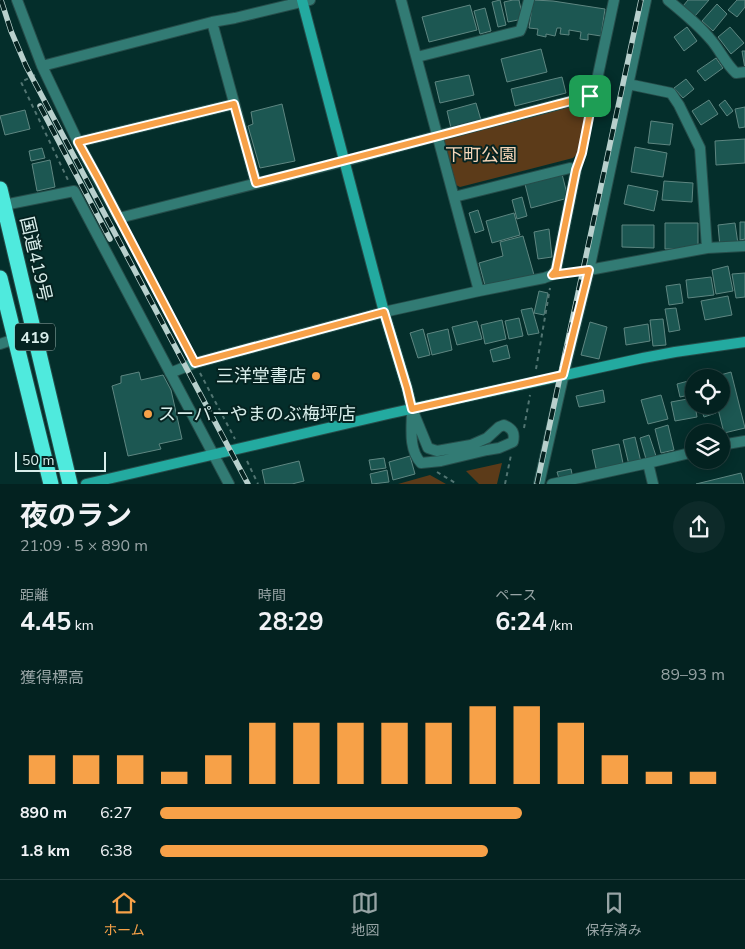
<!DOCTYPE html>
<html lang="ja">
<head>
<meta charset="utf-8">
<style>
	:root { --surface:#032220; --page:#0d2a29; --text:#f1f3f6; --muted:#97a4a5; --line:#243f3e; --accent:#f7a148 }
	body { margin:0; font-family:"Nunito Sans","Noto Sans JP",sans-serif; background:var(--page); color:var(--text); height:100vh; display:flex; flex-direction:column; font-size:19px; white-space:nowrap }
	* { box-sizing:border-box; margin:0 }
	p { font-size:16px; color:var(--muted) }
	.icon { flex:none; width:28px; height:28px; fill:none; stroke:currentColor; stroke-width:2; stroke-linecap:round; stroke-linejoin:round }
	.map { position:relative; height:484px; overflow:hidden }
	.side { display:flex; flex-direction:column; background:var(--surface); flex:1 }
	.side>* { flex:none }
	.buttons { position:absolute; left:685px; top:369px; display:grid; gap:10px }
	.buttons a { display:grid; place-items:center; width:45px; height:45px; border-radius:50%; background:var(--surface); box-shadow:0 2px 12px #0003,0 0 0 1px var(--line); font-size:25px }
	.scale { position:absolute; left:15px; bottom:12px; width:91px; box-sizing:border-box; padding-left:5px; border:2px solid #d9eeeb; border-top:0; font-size:14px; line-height:18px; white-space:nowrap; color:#d9eeeb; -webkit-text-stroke:4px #052321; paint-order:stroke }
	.pin { position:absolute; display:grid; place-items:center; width:42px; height:42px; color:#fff; margin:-21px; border-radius:10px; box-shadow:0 2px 8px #0006 }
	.round { display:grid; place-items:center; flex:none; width:52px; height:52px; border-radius:26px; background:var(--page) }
	.overview { display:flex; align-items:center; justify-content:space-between; height:85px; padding:0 20px }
	h1 { font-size:28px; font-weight:700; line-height:38px }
	.stats { display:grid; grid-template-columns:repeat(3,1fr); gap:8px; height:85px; padding:5px 20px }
	.stats div { display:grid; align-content:center }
	.stats b { font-size:25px; font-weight:700 }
	.stats small { font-size:14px; font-weight:400 }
	.stats p { font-size:14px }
	.chart { height:140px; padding:10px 20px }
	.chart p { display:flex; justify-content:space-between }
	.chart svg { width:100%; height:90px; margin-top:5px; stroke:var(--accent); stroke-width:6 }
	ul { padding:0 20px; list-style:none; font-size:16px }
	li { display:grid; grid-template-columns:80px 60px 1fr; align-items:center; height:38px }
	li i { height:12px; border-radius:6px; background:var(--accent) }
	.tabs { display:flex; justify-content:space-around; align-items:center; height:70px; border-top:1px solid var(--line); background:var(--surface); font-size:14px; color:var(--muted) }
	.tabs a { display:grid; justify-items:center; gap:2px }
	.tabs .active { color:var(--accent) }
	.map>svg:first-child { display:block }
</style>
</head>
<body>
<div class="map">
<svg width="745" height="484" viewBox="0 0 745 484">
	<rect width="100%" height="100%" fill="#042e2b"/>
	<path fill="#5c3b19" d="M581,102L588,107L577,154L573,158L460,187L454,184L444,141L447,137Z
		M502,463L497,484H479L466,471Z
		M430,475L446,484H398Z"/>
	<path fill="#1c5752" stroke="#5e8681" d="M500,0L506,25L498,27L492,2Z
		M513,0H519L523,19L508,22L504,2Z
		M533,0L553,1L605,9L601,36L588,34V40L580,39L581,32L569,30V35L560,34L561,28H557L555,36L546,34V37L537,35L538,29L529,28Z
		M688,0H709L695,16L683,6Z
		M737,0H745V7L737,17L728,10Z
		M717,4L727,14L713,31L702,21Z
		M470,5L477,30L429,42L422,17Z
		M485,8L491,31L480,34L474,11Z
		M687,27L697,41L684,51L674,37Z
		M730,27L744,43L731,54L718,37Z
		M541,49L547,72L507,82L501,59Z
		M742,51H745V69Z
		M716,58L723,68L705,81L697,71Z
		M469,75L474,95L440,103L435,82Z
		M562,77L566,93L515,106L511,89Z
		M686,79L694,89L683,98L674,88Z
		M709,100L718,114L701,125L692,111Z
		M725,100L733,111L727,116L719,105Z
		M476,103L481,120L451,128L447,111Z
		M282,104L295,161L260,168L248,126L253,124L251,112Z
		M745,107V127L739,128L735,109Z
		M25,110L30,129L5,135L0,116Z
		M651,121L673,124L670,145L648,143Z
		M745,139V163L716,165L715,141Z
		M635,147L667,153L663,177L631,172Z
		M42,148L45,158L31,161L29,151Z
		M50,160L55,187L37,191L32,164Z
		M562,174L568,198L531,208L525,184Z
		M664,181L693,183L692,202L662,200Z
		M628,185L658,191L654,211L624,204Z
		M522,197L527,216L517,219L512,200Z
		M478,210L484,230L475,233L469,213Z
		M514,213L520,235L492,243L486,221Z
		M740,222H745V239L740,240Z
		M665,223H698V249H665Z
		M735,223L738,244L720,247L718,225Z
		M622,225H654V248L622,247Z
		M549,229L552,257L538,259L534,232Z
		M523,236L534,275L486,289L479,263L503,256L500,242Z
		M728,266L733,291L716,294L712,270Z
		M745,273V297L736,298L732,274Z
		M711,277L714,295L688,298L686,280Z
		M680,284L683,303L669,305L666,286Z
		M539,291L548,293L544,315L534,313Z
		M728,296L732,315L705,320L701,301Z
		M532,308L539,333L528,335L521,310Z
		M676,308L680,330L669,332L665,309Z
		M519,318L523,336L509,339L505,321Z
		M663,319L666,345L653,346L650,320Z
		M502,320L506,339L485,344L481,325Z
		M477,321L482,339L457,345L452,327Z
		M590,322L607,327L599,359L581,355Z
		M648,324L650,341L626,345L624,328Z
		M423,329L430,355L418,358L410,333Z
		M448,329L452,350L432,355L427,334Z
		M507,345L510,358L493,362L490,350Z
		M139,372L141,380L163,375L171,390L182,439L159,444L161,449L128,456L112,386L121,383V376Z
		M731,372L745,428L724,433L717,405H721V378H710Z
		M692,380L694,394L680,397L677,384Z
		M603,390L605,402L579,407L576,396Z
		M661,395L668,419L648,424L641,400Z
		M693,398L694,405H695L697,417L675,421L671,402Z
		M700,405H713L716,413L704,417Z
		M668,425L674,450L661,453L655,429Z
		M649,435L656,456L646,459L640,438Z
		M635,437L641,462L629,465L623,440Z
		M619,444L624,468L597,473L592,450Z
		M410,456L415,474L393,480L389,462Z
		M384,458L386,468L371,470L369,460Z
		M299,461L304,481L292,484H265L262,470Z
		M571,469L573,479L560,482L557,472Z
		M387,470L389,482L372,484L370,474Z
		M741,473L744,484H696Z"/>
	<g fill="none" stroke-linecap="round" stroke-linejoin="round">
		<defs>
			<path id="street" d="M17,0L42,66L78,142L119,218L345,161L437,136L590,96L595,89L614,0
				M401,0L479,291
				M668,0C684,13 700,26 712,41C721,52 726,64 736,73L745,72
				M212,22L256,183
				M417,57L520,31L522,26L529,0
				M42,66L212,22L235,18L310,0
				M628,84L671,93L679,105L700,148L707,248
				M78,142L234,104
				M4,205L74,191L229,484
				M589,270L707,248L745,246
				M0,344L15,339
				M170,373L195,363L384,312L479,291L544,278L552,275L556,270L576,170L570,168L454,197
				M412,409L428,448L437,451L471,445L487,438L499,427L504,425C513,429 515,433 513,442L499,448L487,450L441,461L421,463C408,449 412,427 412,409Z
				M721,445L745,441
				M648,463L653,484
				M539,484L567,360L589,270L646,0
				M552,484L648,463L694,452"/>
			<path id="secondary" d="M302,0L384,312L407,388L412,409
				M86,484L388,414L643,358L675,352L745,342"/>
			<path id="highway" d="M0,189L70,484
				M0,278L51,484"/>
		</defs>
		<use href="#street" stroke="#264d4a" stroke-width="12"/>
		<use href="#secondary" stroke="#264d4a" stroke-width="12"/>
		<use href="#highway" stroke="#264d4a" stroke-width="17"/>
		<path stroke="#527572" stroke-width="2" stroke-dasharray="4 4" stroke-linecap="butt" d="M35,75L21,82L68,180
			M580,159L583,153L591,108
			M125,229L190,353
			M566,273L576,272
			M536,369L550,288
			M200,373L235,439
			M524,428L530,395
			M247,461L258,484
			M437,472L457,484
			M505,484L511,455"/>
		<use href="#street" stroke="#327b74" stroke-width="10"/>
		<use href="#secondary" stroke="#23aaa0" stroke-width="10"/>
		<use href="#highway" stroke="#4feadd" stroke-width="15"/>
		<defs>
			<path id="rail" d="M1,0L11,31L26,66L248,484
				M40,106L110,239
				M537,484L641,0"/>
		</defs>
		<use href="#rail" stroke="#b8d0cd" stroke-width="5.5"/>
		<use href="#rail" stroke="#052321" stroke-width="4" stroke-dasharray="11" stroke-linecap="butt"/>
	</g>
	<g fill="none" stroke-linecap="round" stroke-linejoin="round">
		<defs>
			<path id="route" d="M590,96L592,102L582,153L576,170L556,270L552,275L589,270L563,375L412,409L407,388L384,312L195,363L99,180L78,142L234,104L256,183C368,155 479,125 590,96Z"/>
		</defs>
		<use href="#route" stroke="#fff" stroke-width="10"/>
		<use href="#route" stroke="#f7a148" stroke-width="6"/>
	</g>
	<g fill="#f7a148" stroke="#052321" stroke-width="2">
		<circle cx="316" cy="376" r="5"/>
		<circle cx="148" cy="414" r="5"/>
	</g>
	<g text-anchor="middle" stroke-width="4" stroke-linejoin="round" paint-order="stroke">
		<rect fill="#052321" stroke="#99b1ae" stroke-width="1" x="15" y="323.5" width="40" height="27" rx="4"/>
		<g font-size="16" font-weight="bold" fill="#d9eeeb">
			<text x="35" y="343">419</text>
		</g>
		<g font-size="18" fill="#f5d5b8" stroke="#052321">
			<text x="481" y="161">下町公園</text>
		</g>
		<g font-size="18" fill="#d9eeeb" stroke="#052321">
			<text transform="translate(36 259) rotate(77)" y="6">国道419号</text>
		</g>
		<g font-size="18" fill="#d9eeeb" stroke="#052321" text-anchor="end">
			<text x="306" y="382">三洋堂書店</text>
			<text x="158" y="420" text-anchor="start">スーパーやまのぶ梅坪店</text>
		</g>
	</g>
</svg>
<div class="buttons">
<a><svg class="icon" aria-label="locate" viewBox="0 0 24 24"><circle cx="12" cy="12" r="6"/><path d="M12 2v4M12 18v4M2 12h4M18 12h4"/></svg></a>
<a><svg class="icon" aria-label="layers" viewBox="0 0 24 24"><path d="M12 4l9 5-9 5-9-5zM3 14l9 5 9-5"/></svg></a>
</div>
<div class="scale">50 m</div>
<div class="pin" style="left:590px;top:96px;background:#1e9e55"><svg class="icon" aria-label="arrive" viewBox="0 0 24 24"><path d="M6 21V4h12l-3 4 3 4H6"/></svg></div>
</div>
<section class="side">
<div class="overview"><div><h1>夜のラン</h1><p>21:09 · 5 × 890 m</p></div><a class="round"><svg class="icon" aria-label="share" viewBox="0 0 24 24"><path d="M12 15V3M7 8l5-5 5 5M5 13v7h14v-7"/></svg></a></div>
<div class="stats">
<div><p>距離</p><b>4.45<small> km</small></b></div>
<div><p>時間</p><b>28:29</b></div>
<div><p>ペース</p><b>6:24<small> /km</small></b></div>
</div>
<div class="chart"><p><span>獲得標高</span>89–93 m</p>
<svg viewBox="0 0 160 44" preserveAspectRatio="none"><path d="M5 44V30M15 44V30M25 44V30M35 44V38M45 44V30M55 44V14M65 44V14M75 44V14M85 44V14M95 44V14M105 44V6M115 44V6M125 44V14M135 44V30M145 44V38M155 44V38"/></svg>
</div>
<ul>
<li><b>890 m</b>6:27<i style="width:64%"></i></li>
<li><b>1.8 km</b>6:38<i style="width:58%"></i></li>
</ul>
</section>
<nav class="tabs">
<a class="active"><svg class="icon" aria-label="home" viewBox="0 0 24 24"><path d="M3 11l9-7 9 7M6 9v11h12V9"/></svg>ホーム</a>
<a><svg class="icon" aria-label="map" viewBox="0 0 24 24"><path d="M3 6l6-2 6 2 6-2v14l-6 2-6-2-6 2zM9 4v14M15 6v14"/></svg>地図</a>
<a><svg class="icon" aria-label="saved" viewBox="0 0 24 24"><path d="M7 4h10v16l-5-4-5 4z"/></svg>保存済み</a>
</nav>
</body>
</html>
